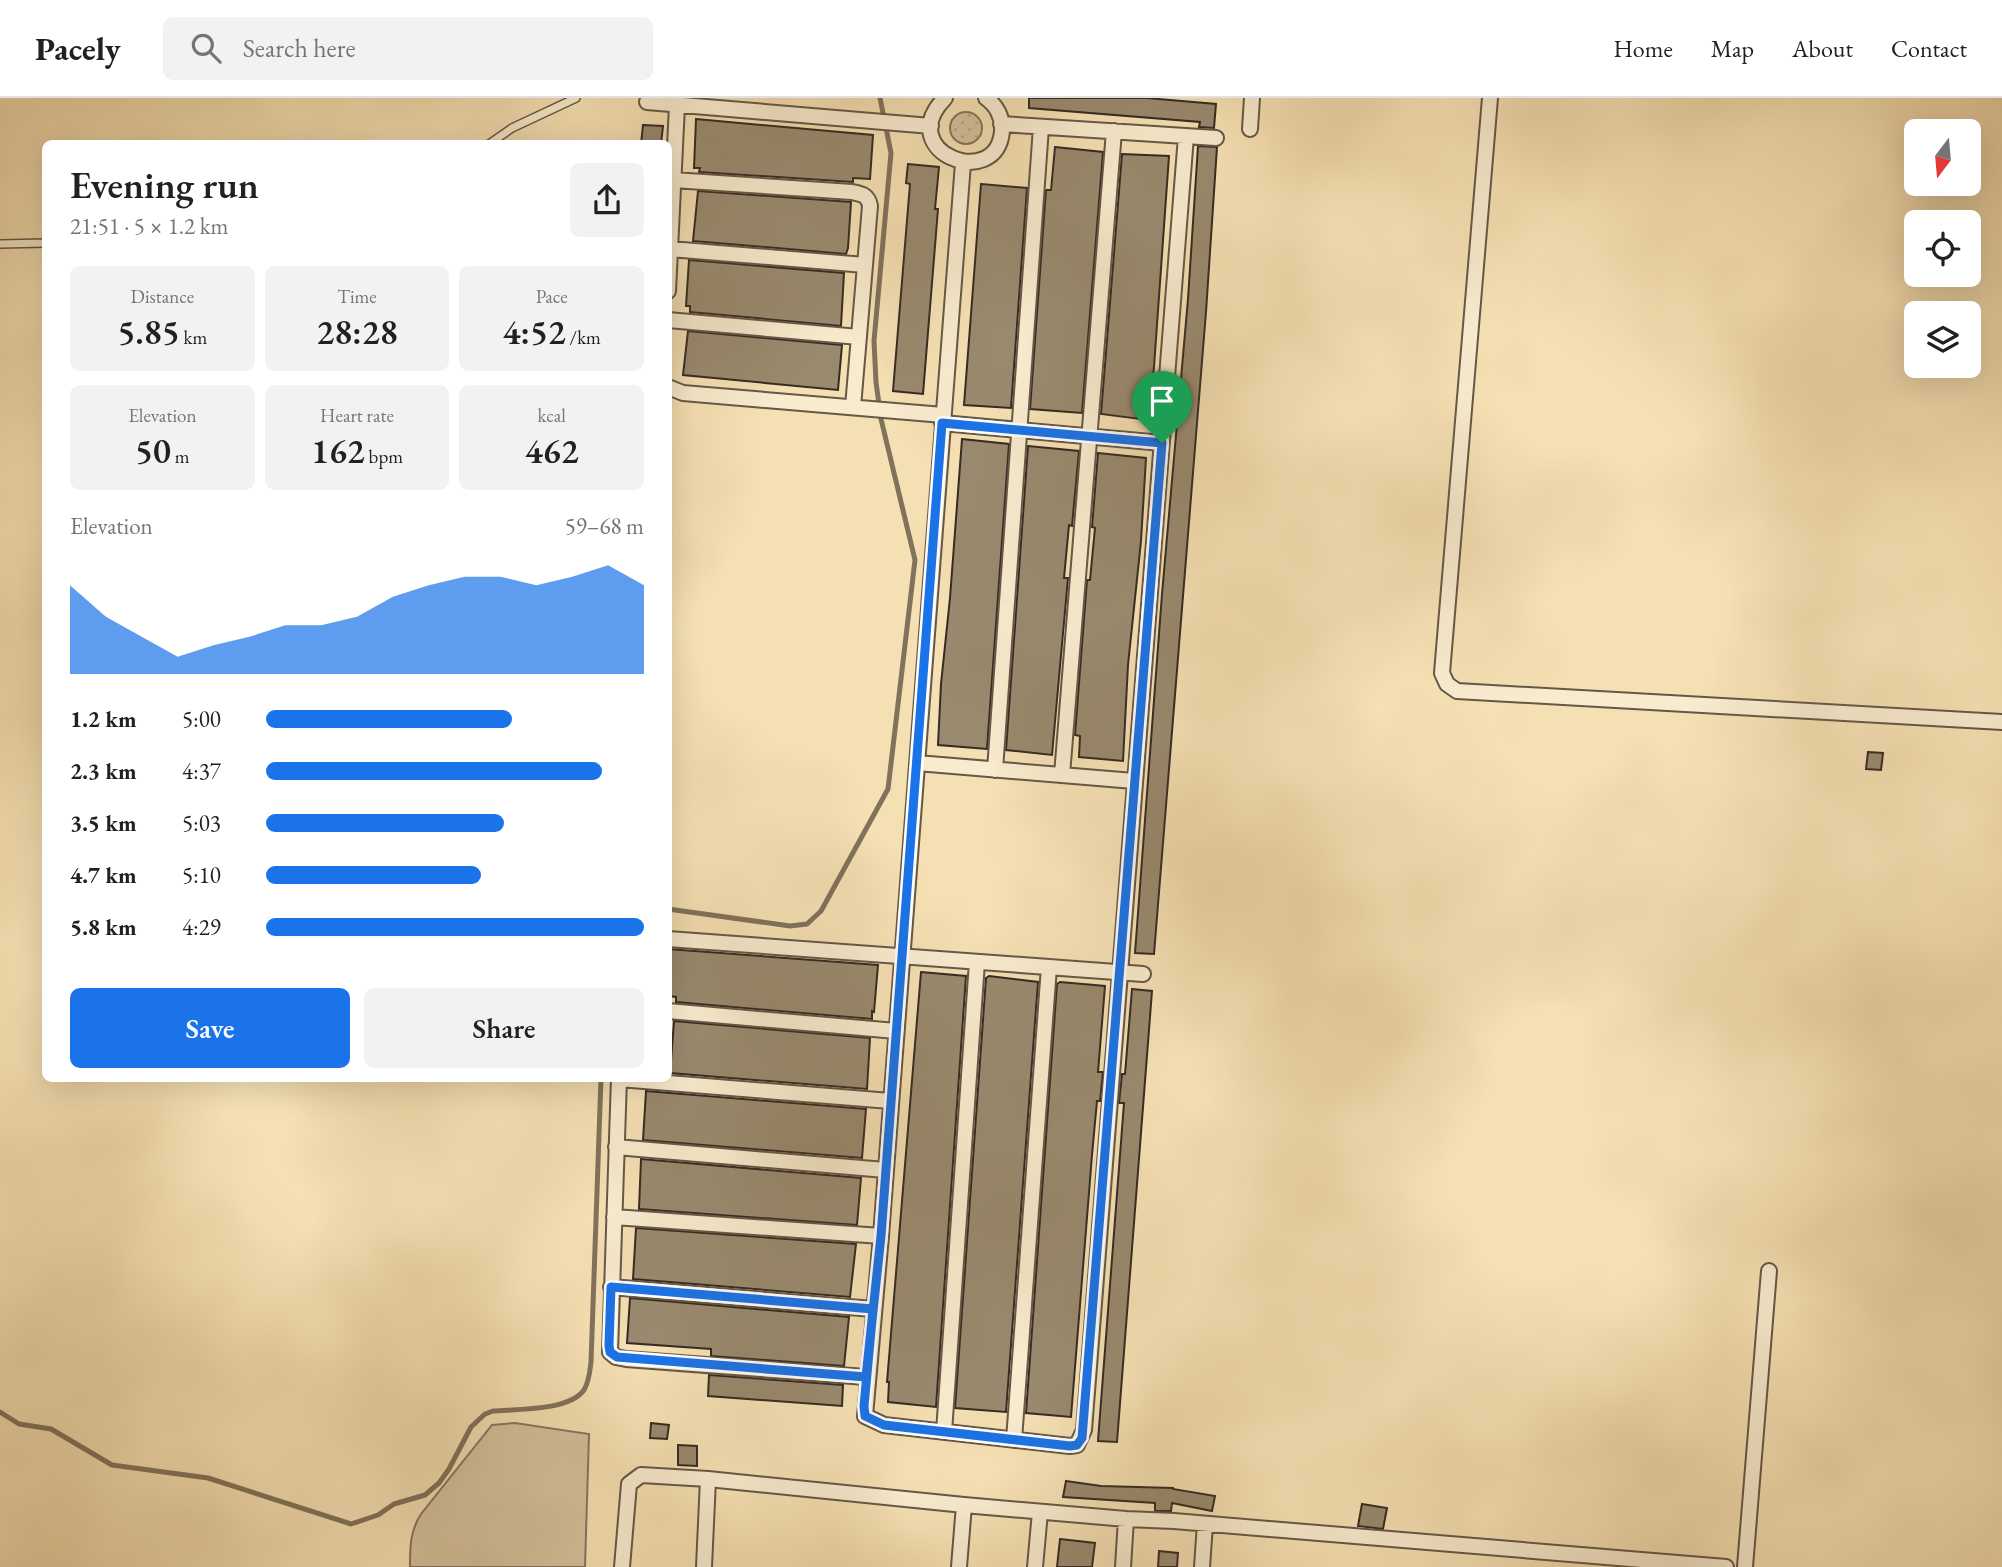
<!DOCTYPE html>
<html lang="en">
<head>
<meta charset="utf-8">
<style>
	:root { --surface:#fff; --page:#f2f2f2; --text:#202124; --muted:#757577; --line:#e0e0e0; --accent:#1a73e8 }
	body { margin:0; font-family:"EB Garamond",serif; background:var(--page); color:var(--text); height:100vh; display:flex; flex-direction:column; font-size:26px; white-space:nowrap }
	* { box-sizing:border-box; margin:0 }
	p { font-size:23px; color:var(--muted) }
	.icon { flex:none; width:38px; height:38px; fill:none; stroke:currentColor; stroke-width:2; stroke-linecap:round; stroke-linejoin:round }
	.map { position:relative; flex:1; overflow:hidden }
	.panel { position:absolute; left:42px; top:42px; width:630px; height:942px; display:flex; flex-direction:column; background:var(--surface); border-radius:10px; box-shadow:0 7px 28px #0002 }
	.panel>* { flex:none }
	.needle { width:46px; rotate:196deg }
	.controls { position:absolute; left:1904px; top:21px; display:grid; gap:14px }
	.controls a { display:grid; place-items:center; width:77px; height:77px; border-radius:10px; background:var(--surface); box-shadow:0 7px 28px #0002; font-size:35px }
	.pin { position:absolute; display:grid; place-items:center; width:60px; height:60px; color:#fff; margin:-72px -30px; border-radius:50% 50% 50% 0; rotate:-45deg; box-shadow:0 0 7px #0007 }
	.pin .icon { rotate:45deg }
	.round { display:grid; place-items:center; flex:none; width:74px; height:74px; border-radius:10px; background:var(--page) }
	.overview { display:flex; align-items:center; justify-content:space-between; height:119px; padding:0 28px }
	h1 { font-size:38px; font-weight:600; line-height:52px }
	.stats { display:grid; grid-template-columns:repeat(3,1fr); gap:10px; height:119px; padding:7px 28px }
	.stats div { display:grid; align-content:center; border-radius:10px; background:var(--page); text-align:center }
	.stats b { font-size:35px; font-weight:600 }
	.stats small { font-size:19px; font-weight:400 }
	.stats p { font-size:19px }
	.chart { height:196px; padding:14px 28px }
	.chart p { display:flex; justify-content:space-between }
	.chart svg { width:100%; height:126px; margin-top:7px; fill:var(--accent); opacity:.7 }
	.primary-button { display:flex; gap:14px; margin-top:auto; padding:14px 28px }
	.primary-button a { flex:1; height:80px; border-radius:10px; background:var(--accent); color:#fff; font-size:28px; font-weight:600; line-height:80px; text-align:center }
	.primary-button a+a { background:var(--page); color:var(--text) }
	ul { padding:0 28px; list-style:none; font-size:23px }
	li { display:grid; grid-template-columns:112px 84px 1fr; align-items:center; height:52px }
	li i { height:18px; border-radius:9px; background:var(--accent) }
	header { display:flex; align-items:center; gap:42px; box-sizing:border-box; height:98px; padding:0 35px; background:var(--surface); border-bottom:2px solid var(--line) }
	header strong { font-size:33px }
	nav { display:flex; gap:38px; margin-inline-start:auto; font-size:24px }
	.search { width:490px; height:63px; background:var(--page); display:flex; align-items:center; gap:18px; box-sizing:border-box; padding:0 24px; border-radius:10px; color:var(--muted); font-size:26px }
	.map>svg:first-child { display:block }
</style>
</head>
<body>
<header>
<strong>Pacely</strong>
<div class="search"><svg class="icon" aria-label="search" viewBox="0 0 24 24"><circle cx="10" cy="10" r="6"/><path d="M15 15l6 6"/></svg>Search here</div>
<nav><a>Home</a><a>Map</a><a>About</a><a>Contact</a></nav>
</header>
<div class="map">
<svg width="2002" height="1469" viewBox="0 0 2002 1469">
	<defs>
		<pattern id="garden-dots" width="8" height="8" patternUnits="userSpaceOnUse" patternTransform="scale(1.75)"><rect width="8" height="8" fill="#d4c19b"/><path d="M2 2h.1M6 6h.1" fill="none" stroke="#b7a685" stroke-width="1.8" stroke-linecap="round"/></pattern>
	</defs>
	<rect width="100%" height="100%" fill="#f5e0b3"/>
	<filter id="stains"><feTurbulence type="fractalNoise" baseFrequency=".00286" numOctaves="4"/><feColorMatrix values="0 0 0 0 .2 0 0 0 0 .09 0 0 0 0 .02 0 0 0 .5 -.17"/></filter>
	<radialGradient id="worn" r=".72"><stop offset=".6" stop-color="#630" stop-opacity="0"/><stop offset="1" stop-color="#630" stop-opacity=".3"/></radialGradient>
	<path fill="#d4c19b" stroke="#84765f" stroke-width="2" d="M515,1325L589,1336L585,1469H410C410,1449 410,1433 421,1416L492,1327Z"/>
	<path fill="url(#garden-dots)" stroke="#84765f" stroke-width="2" d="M950 30a16 16 0 1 1 32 0a16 16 0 1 1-32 0Z"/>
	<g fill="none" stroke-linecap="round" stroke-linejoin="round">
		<path stroke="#81725c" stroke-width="5" d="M668,811L790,828L807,826L821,813L888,691L915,462L881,321L876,284L874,243L891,55L880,0
			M0,1314L19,1326L51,1331L112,1367L208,1380L351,1426L378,1417L394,1406L425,1397L439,1385L449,1371L471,1329L485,1316L493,1313C517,1311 569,1313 584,1292C589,1284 590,1273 591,1264L601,980"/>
	</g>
	<path fill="#99896e" stroke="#352b23" stroke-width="2" d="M1029,0H1147L1216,6L1214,30L1199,29L1200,24L1029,10Z
		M696,21L873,37L870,81L853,80V84L699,74L700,70H694Z
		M643,27L663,28L661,46H641Z
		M1198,48L1217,49L1206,214L1154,856L1135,855L1162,496L1188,201Z
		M1055,49L1103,54L1082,315L1030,311L1046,92H1051Z
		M1122,56L1169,58L1154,269L1148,322L1101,316Z
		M908,66L939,69L935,111H938L923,296L893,293L910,86L906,85Z
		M981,86L1027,90L1011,310L964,307Z
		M698,93L851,104L848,150L846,156L693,143Z
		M689,162L844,175L841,228L690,214V208H686Z
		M688,233L842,247L838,292L683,277Z
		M962,341L1009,346L987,651L938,647L941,586L950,500Z
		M1028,348L1079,353L1072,428L1069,427L1064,480H1068L1052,657L1006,652Z
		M1098,355L1146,360L1141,443L1128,567L1123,663L1079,659L1080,638L1075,637L1087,482H1090L1095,430L1092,429Z
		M1868,654L1883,655L1881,672L1866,671Z
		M668,851L878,867L874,914L872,913V921L676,904V899L668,898Z
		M921,874L966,878L936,1309L888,1304L889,1284H887Z
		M989,878L1038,884L1006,1314L955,1310L986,880Z
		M1060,884L1105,888L1098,974H1103L1100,1003H1097L1092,1057L1071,1319L1026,1315L1057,886Z
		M1132,891L1152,893L1117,1344L1098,1343L1124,1005H1119L1122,976H1125Z
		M674,923L870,940L867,991L670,975Z
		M646,993L866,1011L862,1060L643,1042Z
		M641,1061L861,1080L857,1127L639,1111Z
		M636,1130L856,1146L850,1199L633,1181Z
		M630,1200L849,1219L844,1268L711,1258V1251L627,1245Z
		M709,1277L843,1287L842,1308L708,1298Z
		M651,1325L669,1327L667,1341L650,1340Z
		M678,1347L697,1348V1368L678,1367Z
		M1066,1383L1101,1388L1173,1390V1391L1215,1398L1212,1413L1172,1405L1171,1413H1155V1405L1063,1399Z
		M1362,1406L1387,1410L1383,1431L1358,1428Z
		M1060,1441L1095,1445L1092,1469H1057Z
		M1159,1453L1178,1455L1177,1469H1158Z"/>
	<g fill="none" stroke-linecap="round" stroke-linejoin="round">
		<defs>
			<path id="service" d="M489,46L512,30L576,0
				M0,146L46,145"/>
			<path id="minor" d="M945,0C892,54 997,94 1002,33C1003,19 996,7 986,0
				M1490,0L1442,575L1447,586L1457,593L2002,624
				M647,4L931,28
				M1001,26L1216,40
				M1250,31L1252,0
				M963,65L881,1138L865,1318L884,1327L1070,1348L1077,1347L1084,1332L1186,38
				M673,82L852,94C862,96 868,97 870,108L853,309
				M670,151L865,167
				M668,193L677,7
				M668,222L859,239
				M668,289L683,295L943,317
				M942,325L1162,345
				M917,665L1134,683
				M995,672L1041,29
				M1062,677L1114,33
				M668,841L1143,876
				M668,913L896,933
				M619,980L610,1254L616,1259L626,1261L866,1279
				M619,981L890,1003
				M616,1049L885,1072
				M614,1119L881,1138
				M611,1189L873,1211
				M944,1334L977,864
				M1014,1342L1049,869
				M622,1469L629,1386L641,1377L708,1381L964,1407L1126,1421L1174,1423L1726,1469
				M704,1469L708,1381
				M959,1469L964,1407
				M1035,1469L1040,1414
				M1123,1469L1126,1421
				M1202,1469L1205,1426
				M1745,1469L1769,1173"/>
		</defs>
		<use href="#service" stroke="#655847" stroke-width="10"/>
		<use href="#minor" stroke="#655847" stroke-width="18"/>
		<use href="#service" stroke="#f8ebce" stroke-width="7"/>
		<use href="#minor" stroke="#f8ebce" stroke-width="14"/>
	</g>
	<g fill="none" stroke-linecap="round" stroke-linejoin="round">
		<defs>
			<path id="route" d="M1162,345L942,325L881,1138L866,1279L617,1259L610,1254L609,1247L611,1189L873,1211L864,1308L865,1318L884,1327L1070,1348L1077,1347L1082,1340L1162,345"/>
		</defs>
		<use href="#route" stroke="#fff" stroke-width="14"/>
		<use href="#route" stroke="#1a73e8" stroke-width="9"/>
	</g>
	<rect width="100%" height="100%" filter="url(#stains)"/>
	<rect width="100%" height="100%" fill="url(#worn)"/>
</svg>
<div class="controls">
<a><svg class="needle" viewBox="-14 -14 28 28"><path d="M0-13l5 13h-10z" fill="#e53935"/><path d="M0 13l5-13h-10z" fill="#757577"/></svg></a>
<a><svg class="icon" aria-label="locate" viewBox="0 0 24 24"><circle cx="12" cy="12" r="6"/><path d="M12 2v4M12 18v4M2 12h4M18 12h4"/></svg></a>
<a><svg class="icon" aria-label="layers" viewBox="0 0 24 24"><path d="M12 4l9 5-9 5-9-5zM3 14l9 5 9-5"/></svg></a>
</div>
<div class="pin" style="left:1162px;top:345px;background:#1e9e55"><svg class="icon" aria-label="arrive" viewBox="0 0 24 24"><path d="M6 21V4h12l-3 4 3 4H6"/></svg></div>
<section class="panel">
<div class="overview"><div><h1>Evening run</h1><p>21:51 · 5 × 1.2 km</p></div><a class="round"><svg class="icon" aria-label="share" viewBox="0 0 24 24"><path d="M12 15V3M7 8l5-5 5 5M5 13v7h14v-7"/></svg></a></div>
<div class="stats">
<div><p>Distance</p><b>5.85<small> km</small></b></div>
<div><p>Time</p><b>28:28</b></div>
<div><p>Pace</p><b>4:52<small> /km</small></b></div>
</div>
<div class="stats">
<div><p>Elevation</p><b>50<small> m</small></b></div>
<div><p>Heart rate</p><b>162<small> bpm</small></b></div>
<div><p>kcal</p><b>462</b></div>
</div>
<div class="chart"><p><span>Elevation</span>59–68 m</p>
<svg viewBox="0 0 160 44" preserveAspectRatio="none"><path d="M0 44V13L10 24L20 31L30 38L40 34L50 31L60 27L70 27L80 24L90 17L100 13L110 10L120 10L130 13L140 10L150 6L160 13V44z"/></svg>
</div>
<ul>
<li><b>1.2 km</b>5:00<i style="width:65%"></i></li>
<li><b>2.3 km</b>4:37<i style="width:89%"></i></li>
<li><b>3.5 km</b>5:03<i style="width:63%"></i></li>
<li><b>4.7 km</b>5:10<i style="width:57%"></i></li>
<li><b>5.8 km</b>4:29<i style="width:100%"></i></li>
</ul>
<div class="primary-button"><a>Save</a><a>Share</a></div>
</section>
</div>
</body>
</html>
